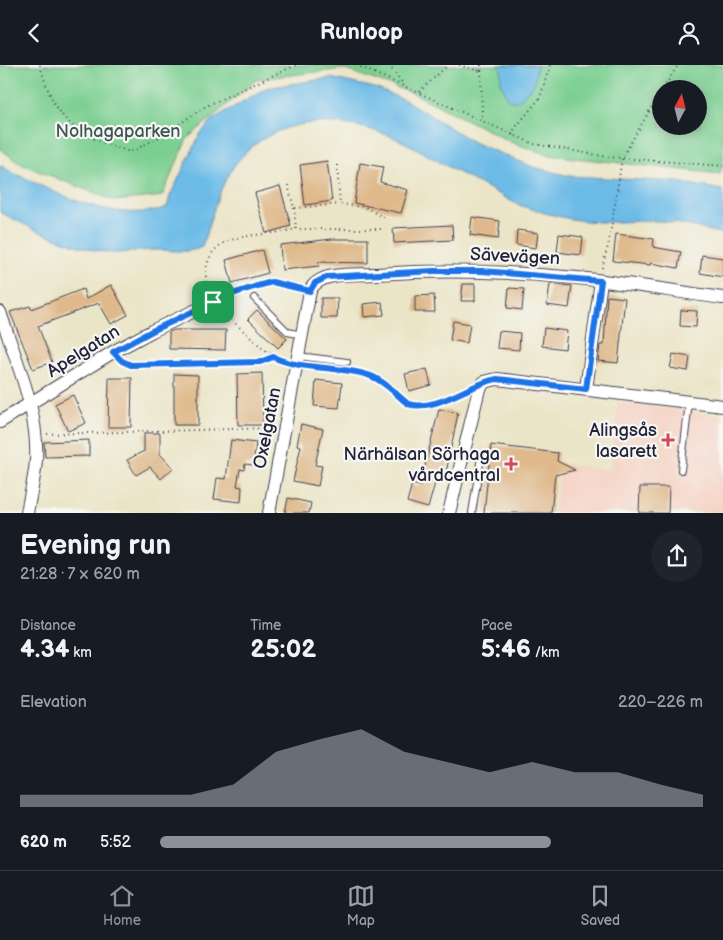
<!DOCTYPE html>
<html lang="en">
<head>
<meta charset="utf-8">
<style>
	:root { --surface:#171b24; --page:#20242c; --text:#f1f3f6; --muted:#9ea1a6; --line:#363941; --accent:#8c9099 }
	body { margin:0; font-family:"Balsamiq Sans",sans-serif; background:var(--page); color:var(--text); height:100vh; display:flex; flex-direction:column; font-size:19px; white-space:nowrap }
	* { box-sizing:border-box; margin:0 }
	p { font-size:16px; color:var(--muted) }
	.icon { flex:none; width:28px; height:28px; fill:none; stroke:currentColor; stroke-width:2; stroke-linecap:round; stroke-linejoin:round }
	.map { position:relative; height:448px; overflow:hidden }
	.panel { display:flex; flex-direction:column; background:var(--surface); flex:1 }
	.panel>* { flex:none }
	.needle { width:32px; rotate:7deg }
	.buttons { position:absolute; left:652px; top:15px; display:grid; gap:10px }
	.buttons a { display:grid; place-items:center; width:55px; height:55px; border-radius:50%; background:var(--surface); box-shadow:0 2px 12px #0003; font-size:25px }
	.pin { position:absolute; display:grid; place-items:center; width:42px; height:42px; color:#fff; margin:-21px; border-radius:10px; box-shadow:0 2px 8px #0006 }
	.round { display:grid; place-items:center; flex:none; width:52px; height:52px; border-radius:26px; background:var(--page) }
	.headline { display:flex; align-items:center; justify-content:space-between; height:85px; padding:0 20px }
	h1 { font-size:28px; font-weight:700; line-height:38px }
	.metrics { display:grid; grid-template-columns:repeat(3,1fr); gap:8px; height:85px; padding:5px 20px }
	.metrics div { display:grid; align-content:center }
	.metrics b { font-size:25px; font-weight:700 }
	.metrics small { font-size:14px; font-weight:400 }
	.metrics p { font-size:14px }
	.chart { height:140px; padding:10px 20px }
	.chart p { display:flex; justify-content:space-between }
	.chart svg { width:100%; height:90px; margin-top:5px; fill:var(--accent); opacity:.7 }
	ul { padding:0 20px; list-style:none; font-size:16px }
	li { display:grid; grid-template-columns:80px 60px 1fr; align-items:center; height:38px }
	li i { height:12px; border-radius:6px; background:var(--accent) }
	header { display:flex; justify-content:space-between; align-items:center; height:65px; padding:0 20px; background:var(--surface); font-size:22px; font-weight:700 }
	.tab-bar { display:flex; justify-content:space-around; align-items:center; height:70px; border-top:1px solid var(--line); background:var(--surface); font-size:14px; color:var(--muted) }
	.tab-bar a { display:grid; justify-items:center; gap:2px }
	.tab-bar .active { color:var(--accent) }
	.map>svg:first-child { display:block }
</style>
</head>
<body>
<header><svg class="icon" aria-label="back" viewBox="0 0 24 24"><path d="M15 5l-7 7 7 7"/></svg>Runloop<svg class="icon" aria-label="person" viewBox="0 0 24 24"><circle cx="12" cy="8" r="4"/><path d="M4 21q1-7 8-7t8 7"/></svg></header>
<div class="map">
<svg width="723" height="448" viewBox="0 0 723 448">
	<rect width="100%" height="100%" fill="#f6f6f2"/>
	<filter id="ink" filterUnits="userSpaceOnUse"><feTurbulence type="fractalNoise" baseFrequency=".02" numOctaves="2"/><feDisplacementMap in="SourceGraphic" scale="10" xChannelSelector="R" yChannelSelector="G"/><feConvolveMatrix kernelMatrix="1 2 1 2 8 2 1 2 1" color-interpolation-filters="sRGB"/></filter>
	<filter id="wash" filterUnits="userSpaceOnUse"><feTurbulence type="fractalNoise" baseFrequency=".0096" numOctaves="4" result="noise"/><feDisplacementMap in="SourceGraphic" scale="20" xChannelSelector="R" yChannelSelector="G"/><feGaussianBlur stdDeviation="1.12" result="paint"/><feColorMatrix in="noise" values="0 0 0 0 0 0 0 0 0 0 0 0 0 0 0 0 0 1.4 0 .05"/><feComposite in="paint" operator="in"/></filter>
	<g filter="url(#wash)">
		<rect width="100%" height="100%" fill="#ebe5c7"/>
		<path fill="#f5d2c3" d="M618,337L723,351V447L554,448L562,398L610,405Z"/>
		<path fill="#7ccf91" stroke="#4f7866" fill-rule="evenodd" d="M0,0H723V97L720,109L548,90L513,78L415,29L343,4L257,14L187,74L162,131L115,136L23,100L0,84ZM661,24H699V61H661Z"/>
		<path fill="#6cbbe7" stroke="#476e91" d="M501,0H537L534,20L517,37L509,35L501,18Z
			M330,13L375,23L407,36L473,77L533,102L569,111L678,117L723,125V169C702,164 682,158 660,156C640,155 620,158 599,157C574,156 550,150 525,142C514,139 503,131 492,125C467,113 443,99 419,85C359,51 276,40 232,104C217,126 211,156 202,182C188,189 173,185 157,185C143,185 129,188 115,188C79,186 32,164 0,147V100C9,107 21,111 31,116C70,135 123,158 167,142L170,131L200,69L213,54L266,23Z"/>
		<g id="blocks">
			<path fill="#dfb98b" d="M327,96L332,136L305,140L300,100Z
				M360,98L383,102L380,117L408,125L401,148L354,138Z
				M280,121L291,161L266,168L255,128Z
				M472,152L500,156L498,174L470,170Z
				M452,160L453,175L394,178L393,163Z
				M517,165L538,168L536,183L516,180Z
				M559,169L583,172L581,190L557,187Z
				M616,169L654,174L653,182L681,187L678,203L651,198L650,200L613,196Z
				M332,174H368V198L318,197L319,201L282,205L280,180Z
				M262,185L268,208L232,218L226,195Z
				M702,190L723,193V212L700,208Z
				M463,219H475V236H461Z
				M550,219L572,221L569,243L547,240Z
				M111,220L128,250L111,259L99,238L38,261L52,297L33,304L10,247L30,241L31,244L83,224L86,234Z
				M509,223L524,224L522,245L507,243Z
				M434,230L435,247H415V231Z
				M607,231L625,233L618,298L598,296L600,280H604Z
				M321,233H338L337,253H321Z
				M382,237L384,250L364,252L363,239Z
				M257,245L287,274L278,283L248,254Z
				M681,245L697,246L696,262L680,261Z
				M453,256L470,259L467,278L450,275Z
				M544,263L567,266L565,284L542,281Z
				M174,265H226L225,285L169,284V267Z
				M499,266L520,268L519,285L497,283Z
				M673,289L690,292L688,306L670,303Z
				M427,304L431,320L409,326L405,309Z
				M262,308L263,360H238L237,309Z
				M174,309L198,310V360H174Z
				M109,313H132L131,362H108Z
				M316,315L342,318L339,343L314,341Z
				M73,330L86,358L68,366L55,339Z
				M439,344L458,348L445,413L437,411L428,443L407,437L412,419L420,421Z
				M301,359L323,364L315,400L322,401L318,421L293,416L301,381L297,380Z
				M144,368H160V389L173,403L161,414L150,402L136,410L127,395L144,386Z
				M89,375V391L45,392L44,377Z
				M231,375L256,378L253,400L245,399L244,405L240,404L237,421L242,422L241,437L214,434L217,413L226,414Z
				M491,380L558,388L557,396L575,405L555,410L551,448H484Z
				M640,422H669L668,448H639Z
				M288,433L311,438L309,448H285Z"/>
		</g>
	</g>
	<g filter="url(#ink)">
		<use href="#blocks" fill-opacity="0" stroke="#403f50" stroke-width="1"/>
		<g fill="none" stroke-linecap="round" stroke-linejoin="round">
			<defs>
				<path id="service" d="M254,233L288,267L302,270
					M298,291L347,297
					M464,389L481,392L472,448
					M681,405L689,337"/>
				<path id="minor" d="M0,247C15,294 39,345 36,395C35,412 30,430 27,448
					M586,324L601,216
					M0,357L113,287L152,266L213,237
					M269,448L310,226C319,205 357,210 376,209C439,205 502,206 565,212C618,216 670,226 723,233
					M449,448L478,328L484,317L497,314L723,341"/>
			</defs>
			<use href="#service" stroke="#403f50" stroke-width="8"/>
			<use href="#minor" stroke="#403f50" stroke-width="14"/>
			<path stroke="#403f50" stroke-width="2" stroke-dasharray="1 4" stroke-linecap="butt" d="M40,0C56,58 75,70 131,87L163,70L206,41L296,0
				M356,0L534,79L608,92L723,101
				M389,0L404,20
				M459,0L480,6
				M481,0L482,55
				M663,24L678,0
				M419,27L448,0
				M512,70L515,63L540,33L550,0
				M337,100L340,139L365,142L385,153
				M288,120L294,143L340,139
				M294,143L296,164H383
				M602,203L609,177L622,93L661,26
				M207,227C197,161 252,175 296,164
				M223,232L272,217L298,223
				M221,245L263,284L285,298
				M122,296L131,300L260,297L273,292
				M350,306L370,310L408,339C428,344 447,333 465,326
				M47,369L273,363"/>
			<use href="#service" stroke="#fff" stroke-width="6"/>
			<use href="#minor" stroke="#fff" stroke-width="12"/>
		</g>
	</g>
	<g fill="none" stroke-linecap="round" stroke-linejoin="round" filter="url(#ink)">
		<defs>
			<path id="route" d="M434,206H482L601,216L586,324L497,314C468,319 438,347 408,339C397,330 382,314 368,310C336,300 303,306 273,292L260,297L131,300L122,296L113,287L152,266L226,231L254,222L272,217L310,226L315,218L327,212Z"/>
		</defs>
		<use href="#route" stroke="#fff" stroke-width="10"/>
		<use href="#route" stroke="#1a73e8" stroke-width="6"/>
	</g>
	<g fill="#d1495b" stroke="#f6f6f2" stroke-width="2">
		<path d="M665.5 367.5h5v5h5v5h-5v5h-5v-5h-5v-5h5z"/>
		<path d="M508.5 391.5h5v5h5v5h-5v5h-5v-5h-5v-5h5z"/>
	</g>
	<g text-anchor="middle" stroke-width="4.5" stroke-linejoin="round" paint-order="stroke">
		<g font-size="18" fill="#3d5655" stroke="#f6f6f2">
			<text x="118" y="72">Nolhagaparken</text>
		</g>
		<g font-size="18" fill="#22223b" stroke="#f6f6f2">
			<text transform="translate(515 191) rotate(3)" y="6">Sävevägen</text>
			<text transform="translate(83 286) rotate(-32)" y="6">Apelgatan</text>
			<text transform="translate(267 363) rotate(-79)" y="6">Oxelgatan</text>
		</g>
		<g font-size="18" fill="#22223b" stroke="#f6f6f2" text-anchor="end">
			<text x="657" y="371">Alingsås<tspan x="657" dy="21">lasarett</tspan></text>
			<text x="500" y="395">Närhälsan Sörhaga<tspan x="500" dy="21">vårdcentral</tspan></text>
		</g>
	</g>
</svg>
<div class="buttons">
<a><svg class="needle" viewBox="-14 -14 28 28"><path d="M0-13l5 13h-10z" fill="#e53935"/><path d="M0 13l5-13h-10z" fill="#9ea1a6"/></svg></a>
</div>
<div class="pin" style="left:213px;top:237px;background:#1e9e55"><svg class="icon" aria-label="arrive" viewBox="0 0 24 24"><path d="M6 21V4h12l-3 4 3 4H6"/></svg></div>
</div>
<section class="panel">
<div class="headline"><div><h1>Evening run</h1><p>21:28 · 7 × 620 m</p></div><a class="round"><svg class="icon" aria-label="share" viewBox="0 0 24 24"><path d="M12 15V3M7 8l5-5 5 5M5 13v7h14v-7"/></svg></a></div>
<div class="metrics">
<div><p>Distance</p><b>4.34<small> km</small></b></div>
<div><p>Time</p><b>25:02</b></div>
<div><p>Pace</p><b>5:46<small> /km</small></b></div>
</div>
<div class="chart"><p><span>Elevation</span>220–226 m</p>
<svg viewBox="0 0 160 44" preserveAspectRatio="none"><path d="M0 44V38L10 38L20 38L30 38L40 38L50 33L60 17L70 11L80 6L90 17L100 22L110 27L120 22L130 27L140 27L150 33L160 38V44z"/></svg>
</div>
<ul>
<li><b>620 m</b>5:52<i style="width:72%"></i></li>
</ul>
</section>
<nav class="tab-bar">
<a class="active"><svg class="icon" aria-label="home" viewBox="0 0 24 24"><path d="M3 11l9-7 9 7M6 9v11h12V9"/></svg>Home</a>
<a><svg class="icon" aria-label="map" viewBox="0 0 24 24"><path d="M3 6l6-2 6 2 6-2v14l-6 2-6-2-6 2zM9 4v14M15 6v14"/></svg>Map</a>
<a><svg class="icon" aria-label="saved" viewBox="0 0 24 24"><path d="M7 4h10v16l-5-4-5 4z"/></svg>Saved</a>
</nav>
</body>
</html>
